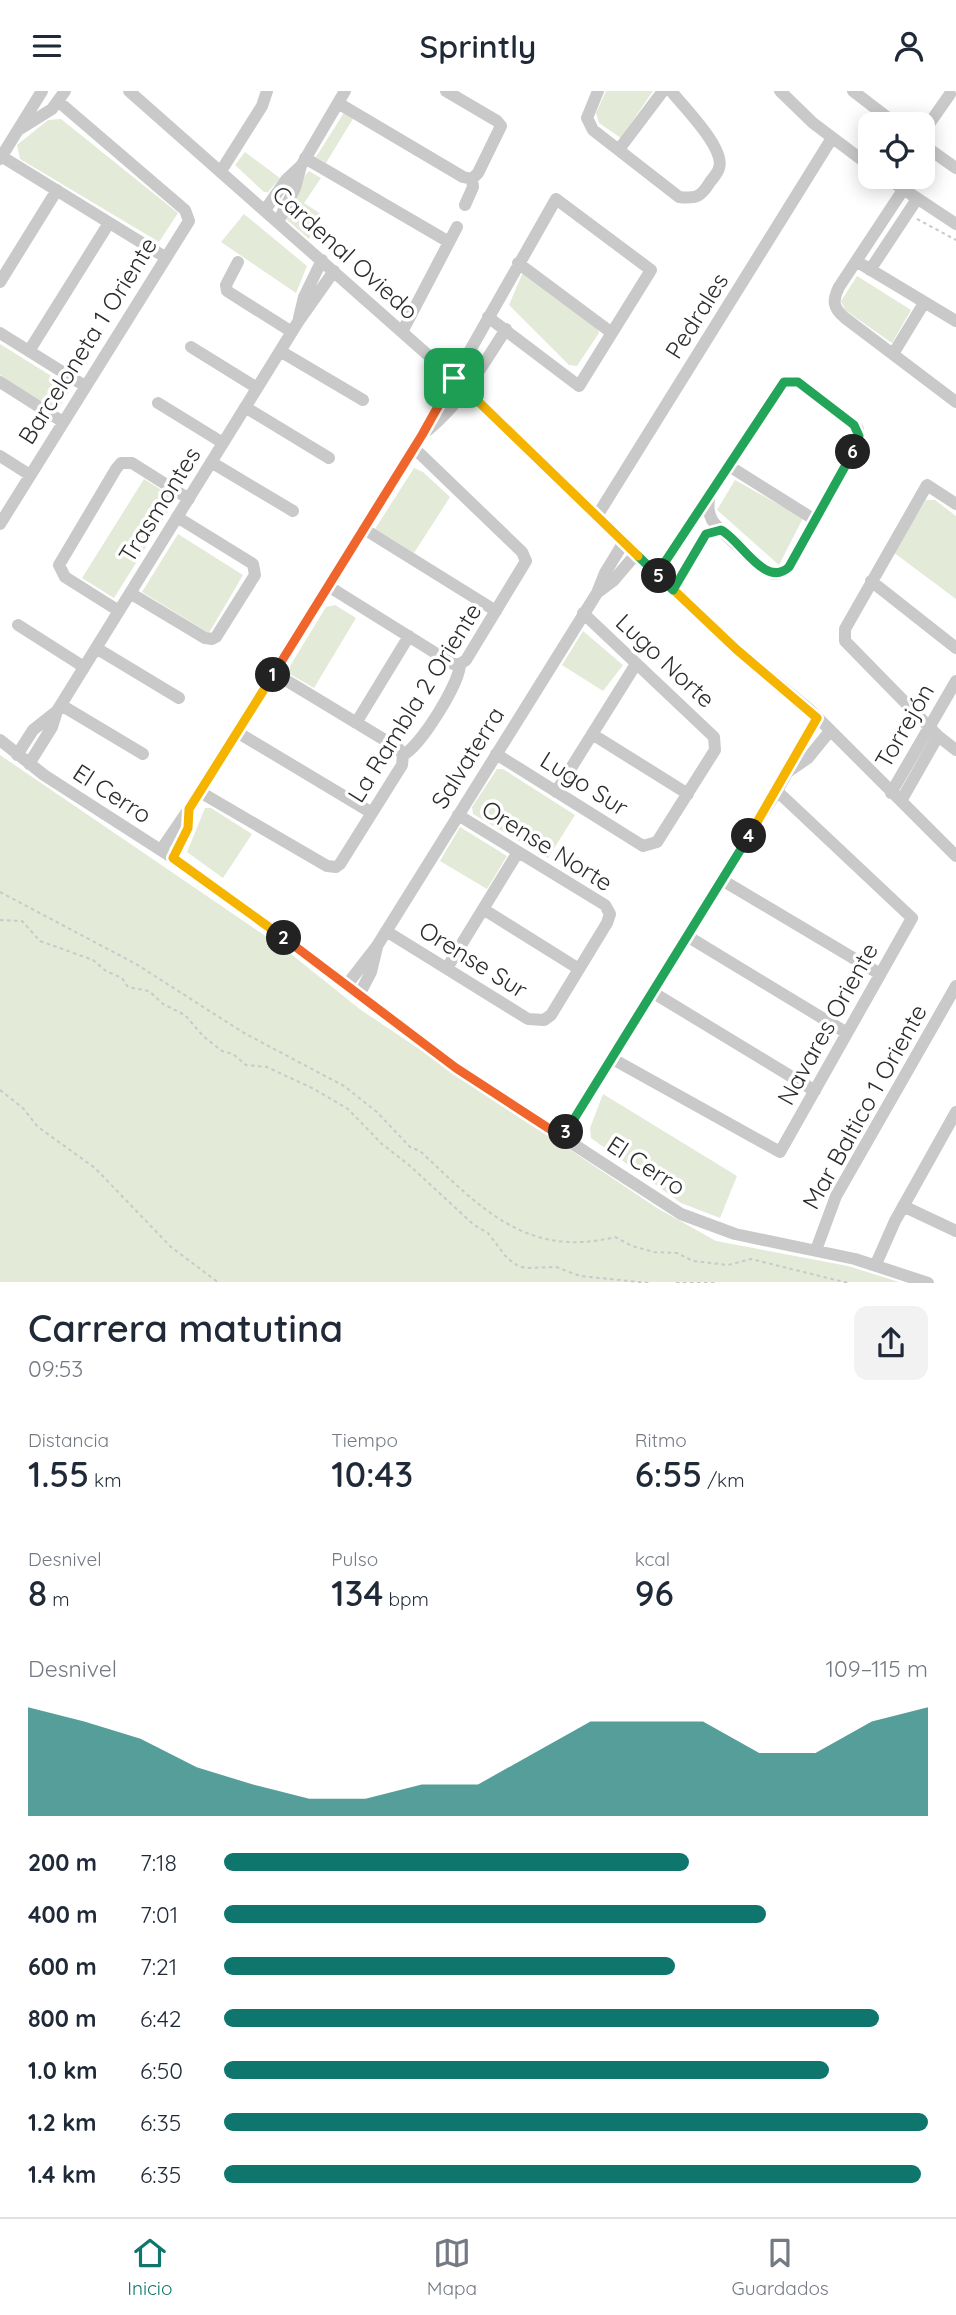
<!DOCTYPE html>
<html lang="es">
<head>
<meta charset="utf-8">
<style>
	:root { --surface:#fff; --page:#f2f2f3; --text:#1f2937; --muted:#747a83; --line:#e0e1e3; --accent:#0f766e }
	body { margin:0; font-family:Quicksand,sans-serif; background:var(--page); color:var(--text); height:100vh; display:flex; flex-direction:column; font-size:26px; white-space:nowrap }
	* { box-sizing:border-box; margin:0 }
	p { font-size:23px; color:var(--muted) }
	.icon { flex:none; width:38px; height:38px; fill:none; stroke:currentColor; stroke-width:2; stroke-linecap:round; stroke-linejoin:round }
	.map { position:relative; height:1192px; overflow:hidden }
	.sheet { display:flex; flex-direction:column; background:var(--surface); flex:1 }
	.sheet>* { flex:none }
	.fabs { position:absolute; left:858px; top:21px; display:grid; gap:14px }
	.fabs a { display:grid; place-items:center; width:77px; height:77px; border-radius:14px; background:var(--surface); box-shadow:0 4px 18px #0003; font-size:35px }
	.pin { position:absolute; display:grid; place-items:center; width:60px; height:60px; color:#fff; margin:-30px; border-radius:14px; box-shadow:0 4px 10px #0006 }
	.km { position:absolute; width:35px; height:35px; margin:-18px; border-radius:50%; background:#222; color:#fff; font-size:19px; line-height:35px; text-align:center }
	.round { display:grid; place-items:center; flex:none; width:74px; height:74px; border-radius:14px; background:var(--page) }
	.headline { display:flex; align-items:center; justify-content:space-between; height:119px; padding:0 28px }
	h1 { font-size:38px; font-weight:600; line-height:52px }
	.metrics { display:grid; grid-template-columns:repeat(3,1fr); gap:10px; height:119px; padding:7px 28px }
	.metrics div { display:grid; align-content:center }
	.metrics b { font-size:35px; font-weight:600 }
	.metrics small { font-size:19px; font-weight:400 }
	.metrics p { font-size:19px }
	.chart { height:196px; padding:14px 28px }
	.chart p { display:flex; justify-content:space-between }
	.chart svg { width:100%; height:126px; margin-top:7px; fill:var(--accent); opacity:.7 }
	ul { padding:0 28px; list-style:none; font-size:23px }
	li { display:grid; grid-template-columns:112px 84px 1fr; align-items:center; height:52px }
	li i { height:18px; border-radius:9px; background:var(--accent) }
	header { display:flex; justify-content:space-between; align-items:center; height:91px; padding:0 28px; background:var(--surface); font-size:32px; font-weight:600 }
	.menu { display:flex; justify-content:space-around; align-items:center; height:98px; border-top:2px solid var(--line); background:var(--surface); font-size:19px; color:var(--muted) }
	.menu a { display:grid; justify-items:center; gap:4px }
	.menu .current { color:var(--accent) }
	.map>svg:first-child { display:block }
</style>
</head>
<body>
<header><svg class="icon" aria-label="menu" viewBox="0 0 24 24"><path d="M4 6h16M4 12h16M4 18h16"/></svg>Sprintly<svg class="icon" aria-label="person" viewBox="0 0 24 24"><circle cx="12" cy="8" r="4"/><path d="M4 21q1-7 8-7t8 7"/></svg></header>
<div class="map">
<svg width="956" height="1192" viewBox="0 0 956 1192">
	<rect width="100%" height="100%" fill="#fff"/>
	<path fill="#e3ead8" d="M606,0H653L621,47L599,32L596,22Z
		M345,20L354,26L326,72L316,66Z
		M61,28L178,122L159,151L20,68L17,54L48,29Z
		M245,61L280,87L268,101H264L235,74Z
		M309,80L321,87L304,112L321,123L309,148L285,127C294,114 299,89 309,80Z
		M244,123L307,175L296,202L221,151Z
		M523,181L598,236L599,242L577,275L569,274L509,214Z
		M857,185L911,219L892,252L845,219L841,210Z
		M0,253L69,296V301L57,320L0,284Z
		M414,377L423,381L450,406L414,462L375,438Z
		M144,388L176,408L114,507L82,487Z
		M735,389L803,427L779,474L717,419Z
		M926,409H935L956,425V508L893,461Z
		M178,443L243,484L209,542L142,501Z
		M335,514L356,527L314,597L290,583V575L326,516Z
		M583,540L623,574L603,600L562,574Z
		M0,664L286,859L361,919L657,1117L716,1150L848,1175L899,1191H0Z
		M497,678H503L575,724L548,767L473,723L472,716Z
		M205,717H211L252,743L223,787L187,761Z
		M460,736L507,765L487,798L440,770Z
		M603,1003L737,1085L720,1127L681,1112L591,1047L590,1037Z"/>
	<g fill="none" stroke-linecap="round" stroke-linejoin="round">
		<path stroke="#c9c9c9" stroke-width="2" stroke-dasharray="3.5 3.5" stroke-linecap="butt" d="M866,86L875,93
			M917,128L956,149
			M0,801L136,873L244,942L344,995L377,1021L410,1056L420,1060C480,1116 526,1168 615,1146L632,1155L654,1161L677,1162L693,1170L728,1174L751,1168L848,1192
			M0,829L22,830L40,850L93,869L106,880L122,887L128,896L149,900L163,913L185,924L203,945L222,960L233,963L246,974L267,976L314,998L348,1018L382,1053L409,1074L474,1134L488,1142L507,1167L518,1175L527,1177L556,1176L580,1185L649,1192
			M0,999L23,1017L38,1036L95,1077L171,1156L219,1192
			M676,1192H716"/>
		<path stroke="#c9c9c9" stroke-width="12" d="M129,0L454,287L736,558L810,619L956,765
			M446,0L497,30L501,35L478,82L472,88
			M598,0L587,27L593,39L679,106C696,108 701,106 710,91C713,87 718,82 719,77C726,58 683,15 671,0
			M780,0L813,32L870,75
			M853,0L896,33
			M338,12L463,86L472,88
			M20,38L52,18L65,0
			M922,43L950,3
			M922,53L956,77
			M620,57L663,0
			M1,65L165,166
			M305,67L449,151
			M0,68L42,0
			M221,80L262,15L267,0
			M885,86L956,133
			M903,99L839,196C832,210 833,217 845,227L956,311
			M465,114L473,96L472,88
			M265,119L286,89L301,75L345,0
			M278,131L295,97L301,75
			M856,170L956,230
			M238,171L226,194L227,200L292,241
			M518,172L612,242
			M870,179L917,108
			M0,191L57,99
			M299,227L304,206L322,169
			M402,241L457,136
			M0,242L85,295
			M191,256L257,297
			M29,260L109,132
			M280,260L363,309
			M893,263L924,212
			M0,291L63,331
			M158,312L223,352
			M245,316L329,367
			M428,339C461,312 483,274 506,238
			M0,365L30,384
			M211,371L293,420
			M729,375L815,429
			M956,413L927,394L845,538V550L938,645L956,659
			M597,425L832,47
			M0,433L189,130L185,119L59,11
			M364,438L496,520
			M657,483L784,291H798L858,338L857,355L789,476C785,480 781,483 774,483C765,482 718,438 712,429C708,421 708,416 709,407
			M871,490L956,557
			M328,495L453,573H460
			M673,499L706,443L721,439
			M130,502L205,547L212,548L216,546L255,484L253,473L177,426
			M597,502L613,490L636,463
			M119,520L65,486L59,474L116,378L121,372H132L189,408
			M18,534L84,576
			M96,557L179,607
			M274,582L398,657L403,664
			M61,614L143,663
			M356,632L409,545
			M237,641L372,722
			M592,643L688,703
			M0,649L44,684L173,767L279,843L456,977L681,1123L735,1143L855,1168L928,1192
			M496,663L643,755L657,751L715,659L714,646L583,522
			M17,664L33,639L57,620
			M403,664C420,656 460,592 460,573L466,569L526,470L522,461L414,357
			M29,673L52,636L57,620L298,231L334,180
			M789,680L808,667L830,640
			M200,701L327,775L336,776L340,773L402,674L403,664
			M556,701L636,573
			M891,702L956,590
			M901,710L938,645
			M161,759L189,718L422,344L556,108L651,179L579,295L488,226
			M173,767L188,737L189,719
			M722,789L880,883
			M483,818L579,878
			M386,840L528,928L544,929L551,924L607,832L610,823L605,814L458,724
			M687,845L847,942
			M447,877L518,761
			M346,895L377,855L597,502L605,482L624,451
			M652,901L815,1000
			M359,904L371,881L377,856
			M611,967L780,1061L912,827L777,700
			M562,1046L777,700L817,627
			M903,1115L956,1140
			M816,1159L836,1105L956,895
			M876,1173L895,1130L956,1021"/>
	</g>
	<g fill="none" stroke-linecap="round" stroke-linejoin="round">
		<defs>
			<path id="split-1" d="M273,584L422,344L454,287"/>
			<path id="split-2" d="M273,584L189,718L188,737L173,767L284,847"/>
			<path id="split-3" d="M284,847L456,977L562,1046L566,1041"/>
			<path id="split-4" d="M566,1041L749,745"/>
			<path id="split-5" d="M659,485L736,558L817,627L749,745"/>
			<path id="split-6" d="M659,485L657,483L784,291H798L854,334L859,345L853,361"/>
			<path id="split-7" d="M638,465L673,499L706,443L721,439C741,449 765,498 789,476L853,361"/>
			<path id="split-8" d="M454,287L638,465"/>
		</defs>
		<use href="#split-1" stroke="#fff" stroke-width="14"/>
		<use href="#split-2" stroke="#fff" stroke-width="14"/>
		<use href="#split-3" stroke="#fff" stroke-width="14"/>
		<use href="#split-4" stroke="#fff" stroke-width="14"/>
		<use href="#split-5" stroke="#fff" stroke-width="14"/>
		<use href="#split-6" stroke="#fff" stroke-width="14"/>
		<use href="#split-7" stroke="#fff" stroke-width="14"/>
		<use href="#split-8" stroke="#fff" stroke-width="14"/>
		<use href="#split-1" stroke="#f0652b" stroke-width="9"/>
		<use href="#split-2" stroke="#f5b400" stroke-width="9"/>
		<use href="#split-3" stroke="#f0652b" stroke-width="9"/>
		<use href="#split-4" stroke="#22a559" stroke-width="9"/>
		<use href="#split-5" stroke="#f5b400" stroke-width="9"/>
		<use href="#split-6" stroke="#22a559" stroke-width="9"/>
		<use href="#split-7" stroke="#22a559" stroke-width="9"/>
		<use href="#split-8" stroke="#f5b400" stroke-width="9"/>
	</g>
	<g text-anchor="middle" stroke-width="7" stroke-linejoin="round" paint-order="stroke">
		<g font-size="24" fill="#2c2c2c" stroke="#fff">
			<text transform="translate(345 162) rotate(42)" y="8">Cardenal Oviedo</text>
			<text transform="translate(697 225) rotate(-58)" y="8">Pedrales</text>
			<text transform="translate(88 250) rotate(-58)" y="8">Barceloneta 1 Oriente</text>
			<text transform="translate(160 414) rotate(-58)" y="8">Trasmontes</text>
			<text transform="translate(665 570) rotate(43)" y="8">Lugo Norte</text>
			<text transform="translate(415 612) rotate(-58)" y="8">La Rambla 2 Oriente</text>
			<text transform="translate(905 635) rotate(-60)" y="8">Torrejón</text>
			<text transform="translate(468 667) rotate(-58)" y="8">Salvaterra</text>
			<text transform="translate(584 693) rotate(32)" y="8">Lugo Sur</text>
			<text transform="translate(112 703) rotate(33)" y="8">El Cerro</text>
			<text transform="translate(547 755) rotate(32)" y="8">Orense Norte</text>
			<text transform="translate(473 869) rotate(32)" y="8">Orense Sur</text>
			<text transform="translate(828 933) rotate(-61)" y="8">Navares Oriente</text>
			<text transform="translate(865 1016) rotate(-61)" y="8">Mar Baltico 1 Oriente</text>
			<text transform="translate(646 1075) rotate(33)" y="8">El Cerro</text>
		</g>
	</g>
</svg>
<div class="fabs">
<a><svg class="icon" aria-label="locate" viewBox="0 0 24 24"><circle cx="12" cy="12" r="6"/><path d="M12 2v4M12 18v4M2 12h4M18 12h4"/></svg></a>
</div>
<div class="pin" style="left:454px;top:287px;background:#1e9e55"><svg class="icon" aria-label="arrive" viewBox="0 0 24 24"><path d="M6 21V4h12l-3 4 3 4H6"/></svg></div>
<b class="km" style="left:273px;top:584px">1</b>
<b class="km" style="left:284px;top:847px">2</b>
<b class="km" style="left:566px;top:1041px">3</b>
<b class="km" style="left:749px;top:745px">4</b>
<b class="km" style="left:659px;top:485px">5</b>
<b class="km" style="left:853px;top:361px">6</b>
</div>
<section class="sheet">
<div class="headline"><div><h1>Carrera matutina</h1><p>09:53</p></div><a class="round"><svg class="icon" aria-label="share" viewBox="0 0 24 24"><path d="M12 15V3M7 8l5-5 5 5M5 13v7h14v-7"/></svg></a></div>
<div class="metrics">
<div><p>Distancia</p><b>1.55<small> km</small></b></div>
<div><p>Tiempo</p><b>10:43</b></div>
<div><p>Ritmo</p><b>6:55<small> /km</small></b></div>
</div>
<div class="metrics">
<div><p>Desnivel</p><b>8<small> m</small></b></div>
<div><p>Pulso</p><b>134<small> bpm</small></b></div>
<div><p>kcal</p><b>96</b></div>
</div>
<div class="chart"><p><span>Desnivel</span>109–115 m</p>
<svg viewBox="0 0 160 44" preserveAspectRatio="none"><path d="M0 44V6L10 11L20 17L30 27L40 33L50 38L60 38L70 33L80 33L90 22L100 11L110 11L120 11L130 22L140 22L150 11L160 6V44z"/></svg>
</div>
<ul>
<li><b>200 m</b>7:18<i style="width:66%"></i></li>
<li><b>400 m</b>7:01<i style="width:77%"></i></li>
<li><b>600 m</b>7:21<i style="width:64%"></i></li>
<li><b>800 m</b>6:42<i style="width:93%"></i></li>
<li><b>1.0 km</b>6:50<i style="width:86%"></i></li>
<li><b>1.2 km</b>6:35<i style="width:100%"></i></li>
<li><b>1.4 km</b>6:35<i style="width:99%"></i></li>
</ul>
</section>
<nav class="menu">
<a class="current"><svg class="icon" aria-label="home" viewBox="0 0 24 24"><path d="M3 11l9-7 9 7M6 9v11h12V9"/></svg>Inicio</a>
<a><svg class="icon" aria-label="map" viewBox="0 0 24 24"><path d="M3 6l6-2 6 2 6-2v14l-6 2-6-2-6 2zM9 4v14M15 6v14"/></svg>Mapa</a>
<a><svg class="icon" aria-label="saved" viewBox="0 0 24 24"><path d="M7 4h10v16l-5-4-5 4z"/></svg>Guardados</a>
</nav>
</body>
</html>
